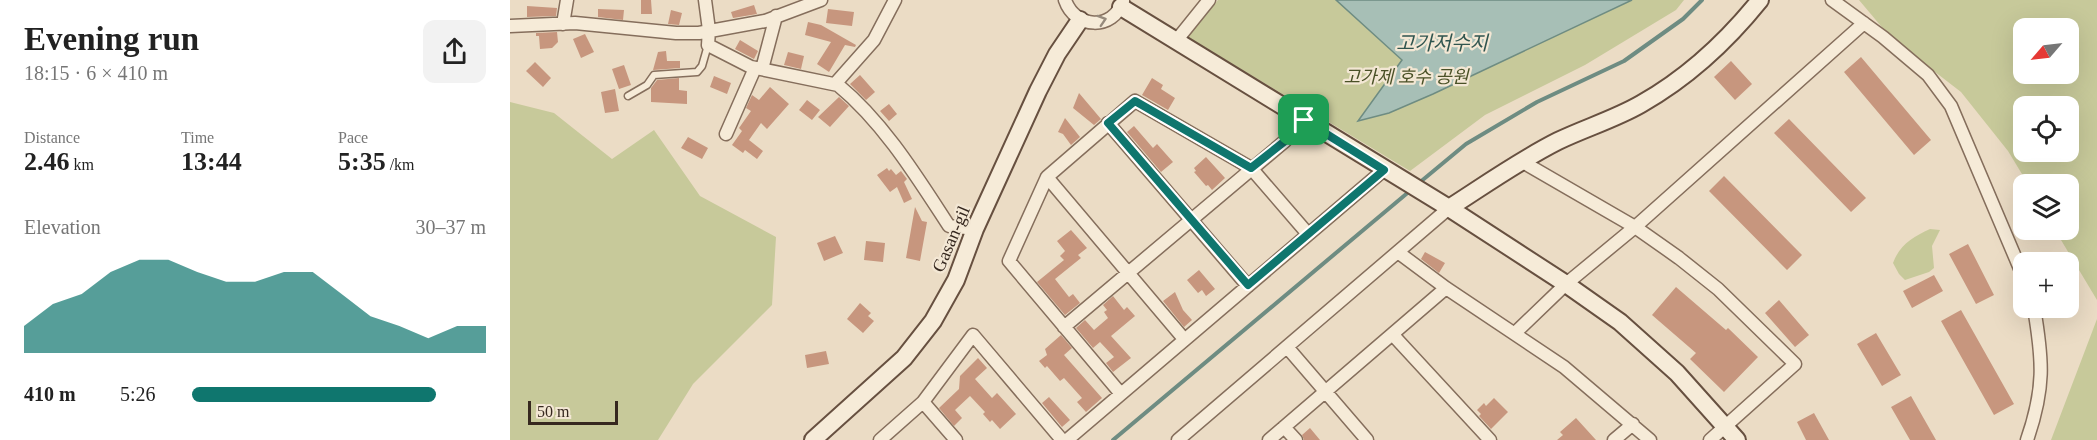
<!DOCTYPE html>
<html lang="en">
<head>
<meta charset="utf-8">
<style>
	:root { --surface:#fff; --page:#f2f2f2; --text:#222; --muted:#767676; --accent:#0f766e }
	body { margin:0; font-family:"Times New Roman","Noto Sans KR",serif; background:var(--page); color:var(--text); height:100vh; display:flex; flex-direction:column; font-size:22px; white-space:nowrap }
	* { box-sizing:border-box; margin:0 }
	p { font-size:20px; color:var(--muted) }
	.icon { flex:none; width:33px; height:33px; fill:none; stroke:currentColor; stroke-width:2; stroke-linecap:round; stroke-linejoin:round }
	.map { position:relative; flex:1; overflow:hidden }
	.drawer { display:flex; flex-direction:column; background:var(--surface); width:510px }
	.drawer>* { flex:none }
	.needle { width:39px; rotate:242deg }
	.fabs { position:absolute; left:1503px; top:18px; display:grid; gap:12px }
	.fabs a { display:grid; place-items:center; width:66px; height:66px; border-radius:12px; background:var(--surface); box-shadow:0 6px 24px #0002; font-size:30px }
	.scale { position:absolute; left:18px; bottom:15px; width:90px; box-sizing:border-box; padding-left:6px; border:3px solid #36281f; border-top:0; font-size:16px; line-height:21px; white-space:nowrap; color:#36281f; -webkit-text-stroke:4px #f3e7d4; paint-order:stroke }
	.pin { position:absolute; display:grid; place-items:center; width:51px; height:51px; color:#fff; margin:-26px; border-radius:12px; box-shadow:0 3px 9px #0006 }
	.round { display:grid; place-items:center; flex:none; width:63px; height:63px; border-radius:12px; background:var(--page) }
	.summary { display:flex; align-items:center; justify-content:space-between; height:102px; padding:0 24px }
	h1 { font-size:33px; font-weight:600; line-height:45px }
	.stats { display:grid; grid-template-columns:repeat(3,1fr); gap:9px; height:102px; padding:6px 24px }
	.stats div { display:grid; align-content:center }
	.stats b { font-size:26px; font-weight:600 }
	.stats small { font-size:16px; font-weight:400 }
	.stats p { font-size:16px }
	.chart { height:168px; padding:12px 24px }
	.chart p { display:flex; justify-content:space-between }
	.chart svg { width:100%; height:108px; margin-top:6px; fill:var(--accent); opacity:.7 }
	ul { padding:0 24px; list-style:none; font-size:20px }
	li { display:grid; grid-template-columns:96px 72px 1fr; align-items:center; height:45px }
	li i { height:15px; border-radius:8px; background:var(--accent) }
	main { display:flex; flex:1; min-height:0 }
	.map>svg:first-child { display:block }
</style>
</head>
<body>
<main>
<section class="drawer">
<div class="summary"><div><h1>Evening run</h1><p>18:15 · 6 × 410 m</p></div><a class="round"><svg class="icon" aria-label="share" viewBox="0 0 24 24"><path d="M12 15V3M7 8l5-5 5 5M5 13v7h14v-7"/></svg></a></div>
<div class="stats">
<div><p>Distance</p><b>2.46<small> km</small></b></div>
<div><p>Time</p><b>13:44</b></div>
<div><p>Pace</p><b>5:35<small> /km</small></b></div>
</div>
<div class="chart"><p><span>Elevation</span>30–37 m</p>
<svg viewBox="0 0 160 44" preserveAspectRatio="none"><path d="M0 44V33L10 24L20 20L30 11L40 6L50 6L60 11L70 15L80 15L90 11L100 11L110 20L120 29L130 33L140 38L150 33L160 33V44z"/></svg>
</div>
<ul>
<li><b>410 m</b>5:26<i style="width:83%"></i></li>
</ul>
</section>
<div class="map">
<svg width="1587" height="440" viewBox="0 0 1587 440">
	<rect width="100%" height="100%" fill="#ebdcc5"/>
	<path fill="#c7c99a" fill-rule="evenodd" d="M708,0H1174L1166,10L1075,65L975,115L900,171L678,37Z
		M1349,0H1587V300L1545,230H1558V184H1518L1498,151L1451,92L1381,38ZM1514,28H1558V74H1514ZM1514,106H1558V152H1514Z
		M0,102L44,113L102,159L144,130L190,196L266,237L262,305L183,384L148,440H0Z
		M1420,229L1430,230L1422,246L1424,268L1419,272L1395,280L1389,274L1383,263C1390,244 1403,237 1420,229Z
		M1587,319V440H1541Z"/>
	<path fill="#a7bfb6" stroke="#6e8c82" stroke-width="1.5" d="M826,0H1122L923,94L879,113L848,121L892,60Z"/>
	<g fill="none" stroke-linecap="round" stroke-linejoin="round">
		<path stroke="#6e8c82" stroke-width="4" d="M909,183L956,144L1027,102L1114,61L1173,19L1192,0
			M603,440L901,190"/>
	</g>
	<path fill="#c7967e" d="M131,0H141L142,14H131Z
		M244,5L247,14L223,18L221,12Z
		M17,6L47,8L46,16L17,17Z
		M88,9L114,10L113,20L88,17Z
		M318,9L344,12L342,26L316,23Z
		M161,10L172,13L169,25L158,24Z
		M298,22L311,25L346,45L345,47L335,45L319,72L307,64L321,42L295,35Z
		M47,32L48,42L42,48L30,49L29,36H26V33Z
		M75,34L84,52L71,58L63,39Z
		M230,40L248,51L244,59L225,49Z
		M156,51L157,61H170V68L143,70L148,52Z
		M278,52L294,56L291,69L274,65Z
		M1351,57L1421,140L1404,155L1334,72Z
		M1221,61L1242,84L1225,100L1204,77Z
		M25,62L41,78L33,87L16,71Z
		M114,65L121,85L109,89L102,69Z
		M350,75L365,92L356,100L340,84Z
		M204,76L221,83L217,94L200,87Z
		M169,78V90L177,91V104L141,102V88L147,80Z
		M642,78L653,85L651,89L665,98L658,110L632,95Z
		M260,87L279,104L257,129L251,123L239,140L253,151L247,159L235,150L233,153L222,145L232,131L229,128L241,111L236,108L242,95L249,100Z
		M105,89L109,111L95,113L91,92Z
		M569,93L591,119L584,125L563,108Z
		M329,97L339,106L320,127L308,117Z
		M297,100L310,110L302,120L289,110Z
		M379,104L387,114L379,121L370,111Z
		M555,118L570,137L561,145L553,134L548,132Z
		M1279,119L1356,198L1341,212L1264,133Z
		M624,126L643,148L647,144L663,162L651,172L617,132Z
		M178,137L198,148L192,159L171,148Z
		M696,157L715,178L702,190L698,185L696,186L684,172L686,171L684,168Z
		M377,168L379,171L381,169L386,175L391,171L397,179L394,182L402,199L394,203L387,187L380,192L367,175Z
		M1214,176L1292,255L1277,270L1199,191Z
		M405,207L412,221L417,222L410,261L396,258Z
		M561,230L577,248L568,255L571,258L545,279L559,297L563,294L570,303L555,315L527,282L554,260L550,256L555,251L547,241Z
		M325,236L333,253L314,261L307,243Z
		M356,241L375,243L373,262L354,260Z
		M1458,244L1484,295L1466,304L1439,254Z
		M915,252L935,263L929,273L911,259Z
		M689,270L705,289L696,296L692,290L688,293L677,280Z
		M1424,275L1433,291L1402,308L1393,291Z
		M1166,287L1216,330L1218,328L1248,357L1214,392L1180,359L1186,353L1142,315Z
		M665,292L673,310L682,320L674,327L653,301Z
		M603,296L614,310L617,307L625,316L601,336L621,358L603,372L596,363L604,357L590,342L583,348L566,328L575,320L584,330L598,318L594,312L597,310L593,305Z
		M1269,300L1299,335L1285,347L1255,313Z
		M350,303L361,313L358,316L364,321L353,333L337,319Z
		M1451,310L1504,404L1484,415L1431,321Z
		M1366,333L1391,375L1372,386L1347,344Z
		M551,335L562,348L554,355L592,398L576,412L567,402L572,398L554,378L550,381L537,366L535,368L529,361L537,355L535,349Z
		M316,351L319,364L297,368L295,355Z
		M468,358L477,368L465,379L482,398L487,393L506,414L490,429L482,420L480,422L473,414L475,412L460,396L445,410L452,418L444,426L429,408L449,389L450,376Z
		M1401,396L1426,440H1400L1381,407Z
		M539,397L560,420L552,427L532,403Z
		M984,398L998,412L981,429L969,416L971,414L967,410L974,403L976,406Z
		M1304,413L1319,440H1296L1287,422Z
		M1066,418L1086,440H1047L1053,435L1050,432Z
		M800,428L810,440H794L792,435Z"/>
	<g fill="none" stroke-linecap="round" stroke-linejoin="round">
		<defs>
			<path id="lane" d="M118,96L137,85L144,75L187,72L192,66L198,45"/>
			<path id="street" d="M195,0L199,30L198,45L241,67L328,85C374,123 407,177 439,226L465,229
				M555,0C565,29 603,31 613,1
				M1322,0L1373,37L1418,75L1441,106L1514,278
				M53,24L57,0
				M0,26L65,23L166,33H189L255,21L311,0
				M666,41L699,0
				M252,69L266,16
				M325,84L364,40L385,0
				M598,123L738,286
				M216,134L245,68
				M1011,161L1125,227L1354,23
				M537,177L499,261L611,394
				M889,253L936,288L1054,367L1140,440
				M554,327L775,141L794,120
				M1005,333L1056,284L1125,227L1169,258L1208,289L1285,364L1200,440
				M883,335L980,440
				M674,339L537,177L625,101L741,168L798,234
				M777,347L857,440
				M413,402L446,440
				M774,427L786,440
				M370,440L413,402L463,335L552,440
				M557,440L875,169
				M668,440L939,208
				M759,440L936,288
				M1104,440L1123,424
				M1517,440C1535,388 1533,361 1524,308"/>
			<path id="secondary" d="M611,7L939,208C975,185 1010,160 1048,141C1075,128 1105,119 1131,104C1177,78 1217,41 1250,0
				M939,208L1056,284L1110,322L1167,373L1227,440
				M303,440L394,358L423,321L446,280L465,229L528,91L547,54L570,20"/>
		</defs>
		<use href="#lane" stroke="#856e5c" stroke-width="9"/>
		<use href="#street" stroke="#856e5c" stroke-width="15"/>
		<use href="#secondary" stroke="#675040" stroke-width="20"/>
		<use href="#lane" stroke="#f6ebd8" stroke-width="6"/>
		<use href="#street" stroke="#f6ebd8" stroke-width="12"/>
		<use href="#secondary" stroke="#f6ebd8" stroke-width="16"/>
	</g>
	<defs><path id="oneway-chevron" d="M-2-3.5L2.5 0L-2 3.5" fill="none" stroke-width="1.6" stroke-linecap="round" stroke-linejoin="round" transform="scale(1.5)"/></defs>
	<use stroke="#968a7c" href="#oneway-chevron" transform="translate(592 20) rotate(-18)"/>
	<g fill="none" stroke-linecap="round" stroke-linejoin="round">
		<defs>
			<path id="route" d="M625,101L741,168L775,141L794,120L874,170L738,285L598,123Z"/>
		</defs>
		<use href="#route" stroke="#fff" stroke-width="12"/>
		<use href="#route" stroke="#0f766e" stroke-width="8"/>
	</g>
	<g text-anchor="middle" stroke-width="4.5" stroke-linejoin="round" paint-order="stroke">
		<g font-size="18" font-style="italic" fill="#4a5127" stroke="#f3e7d4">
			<text x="896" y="83">고가제 호수 공원</text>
		</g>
		<g font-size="18" fill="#36281f" stroke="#f3e7d4">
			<text transform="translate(441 239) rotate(-67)" y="6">Gasan-gil</text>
		</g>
		<g font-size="20" font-style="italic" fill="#30554f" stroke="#f3e7d4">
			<text x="932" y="50">고가저수지</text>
		</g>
	</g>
</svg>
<div class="fabs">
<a><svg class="needle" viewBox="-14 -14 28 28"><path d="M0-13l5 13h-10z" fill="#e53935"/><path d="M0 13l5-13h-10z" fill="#767676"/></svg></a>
<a><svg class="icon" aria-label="locate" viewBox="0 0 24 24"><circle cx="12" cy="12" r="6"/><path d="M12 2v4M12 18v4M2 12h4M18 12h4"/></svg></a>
<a><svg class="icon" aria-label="layers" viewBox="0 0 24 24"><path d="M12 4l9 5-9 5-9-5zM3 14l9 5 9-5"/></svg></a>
<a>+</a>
</div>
<div class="scale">50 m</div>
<div class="pin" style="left:794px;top:120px;background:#1e9e55"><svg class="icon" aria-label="arrive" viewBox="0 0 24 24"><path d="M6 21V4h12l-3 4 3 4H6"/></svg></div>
</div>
</main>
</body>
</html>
